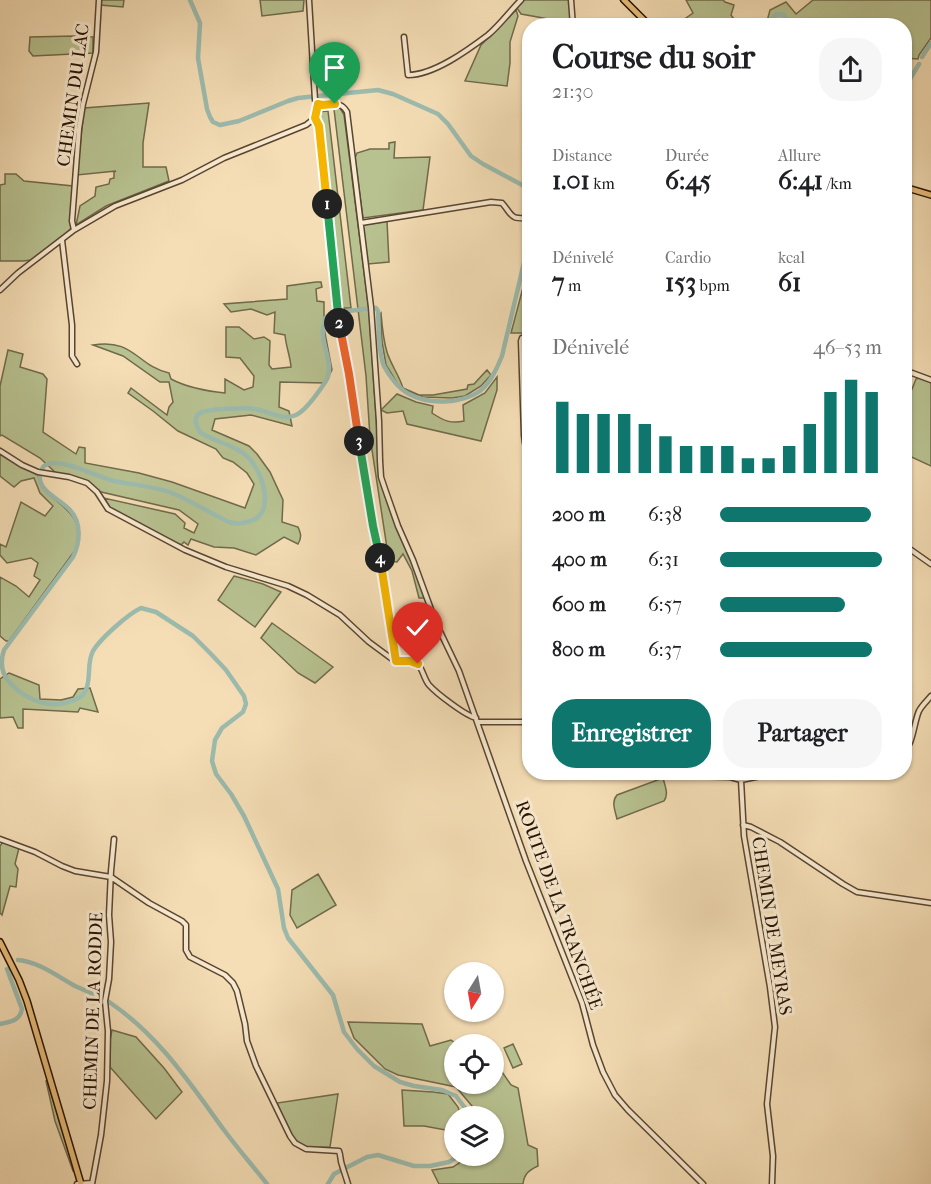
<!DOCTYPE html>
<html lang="fr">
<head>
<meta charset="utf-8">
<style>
	:root { --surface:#fff; --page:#f6f6f6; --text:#202124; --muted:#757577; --accent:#0f766e }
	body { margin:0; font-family:"IM FELL French Canon",serif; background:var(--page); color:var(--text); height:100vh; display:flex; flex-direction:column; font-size:22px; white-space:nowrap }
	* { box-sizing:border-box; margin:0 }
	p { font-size:20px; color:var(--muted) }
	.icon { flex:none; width:33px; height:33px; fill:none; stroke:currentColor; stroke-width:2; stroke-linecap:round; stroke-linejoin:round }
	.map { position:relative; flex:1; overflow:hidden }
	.details { position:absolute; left:522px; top:18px; width:390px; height:762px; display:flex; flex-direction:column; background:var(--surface); border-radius:24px; box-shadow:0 2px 4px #0004 }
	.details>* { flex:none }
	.needle { width:39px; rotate:191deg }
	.fabs { position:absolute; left:444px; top:962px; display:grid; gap:12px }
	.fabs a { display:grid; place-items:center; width:60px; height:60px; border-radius:50%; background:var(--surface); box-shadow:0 2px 4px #0004; font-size:30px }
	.pin { position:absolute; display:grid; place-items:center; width:51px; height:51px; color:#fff; margin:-62px -26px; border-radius:50% 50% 50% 0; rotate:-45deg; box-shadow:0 0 6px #0007 }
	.pin .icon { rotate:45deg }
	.km { position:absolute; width:30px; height:30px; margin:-15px; border-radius:50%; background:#222; color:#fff; font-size:16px; line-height:30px; text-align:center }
	.round { display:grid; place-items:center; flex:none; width:63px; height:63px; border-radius:24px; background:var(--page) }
	.head { display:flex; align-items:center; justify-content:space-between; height:102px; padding:0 30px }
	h1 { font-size:33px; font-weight:700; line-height:45px }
	.stats { display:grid; grid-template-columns:repeat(3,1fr); gap:9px; height:102px; padding:6px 30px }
	.stats div { display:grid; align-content:center }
	.stats b { font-size:26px; font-weight:700 }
	.stats small { font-size:16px; font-weight:400 }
	.stats p { font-size:16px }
	.chart { height:168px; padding:12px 30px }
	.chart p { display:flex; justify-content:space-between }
	.chart svg { width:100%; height:108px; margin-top:6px; stroke:var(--accent); stroke-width:6 }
	.primary-button { display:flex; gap:12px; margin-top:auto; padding:12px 30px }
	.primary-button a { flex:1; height:69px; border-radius:24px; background:var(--accent); color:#fff; font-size:24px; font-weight:700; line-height:69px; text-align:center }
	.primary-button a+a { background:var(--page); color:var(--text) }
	ul { padding:0 30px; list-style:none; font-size:20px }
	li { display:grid; grid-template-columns:96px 72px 1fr; align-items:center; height:45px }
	li i { height:15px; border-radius:8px; background:var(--accent) }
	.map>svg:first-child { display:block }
</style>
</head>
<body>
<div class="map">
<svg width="931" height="1184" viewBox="0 0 931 1184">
	<rect width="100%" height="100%" fill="#f5deb6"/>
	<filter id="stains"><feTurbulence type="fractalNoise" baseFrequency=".00333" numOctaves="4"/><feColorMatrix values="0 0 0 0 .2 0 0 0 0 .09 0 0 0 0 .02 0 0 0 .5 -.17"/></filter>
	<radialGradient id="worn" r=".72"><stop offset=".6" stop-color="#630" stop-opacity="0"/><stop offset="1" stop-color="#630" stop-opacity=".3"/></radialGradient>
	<path fill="#b8c291" stroke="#706a4b" stroke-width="1.5" d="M100,0H124L123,7L100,5Z
		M260,0H304L303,11L262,16Z
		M524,0H569L571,23L521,14L517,8Z
		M686,0H723L725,2L734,5L731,15L737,23L734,26L676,25L693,13Z
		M813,0H931V38L919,55L918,59L905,58L904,26L766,25L770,10L786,2L796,14Z
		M516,10L518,16L510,42V63L507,86L465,81L481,45Z
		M75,36L93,37V53L33,56L29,51L30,37Z
		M149,103L143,143V167H166L169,181L106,206L76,225L80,206L95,196L96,187L109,184L110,179L114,178V172L116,171L77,175L84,108Z
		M340,108L344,115L369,311L380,476C390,519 413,557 425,598H419L412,571L403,554L397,562L389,561L370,437L366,376L334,109Z
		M328,111L351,308H341L332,215L324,156L317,118L318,112Z
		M395,142L394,158L430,157L423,210L363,218L355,158L357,153L370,149H389V143Z
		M5,174H16L24,181L73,186L71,228L68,232L31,260L23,261H0V185L5,184Z
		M387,221L389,262L368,264L363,225Z
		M525,280H529V333H511Z
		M316,282H321L322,287L316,289L317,301L324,302V328L332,370L325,383L280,382L279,407L289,411L292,426L251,415L215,419L212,430L249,446L257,454L270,472L283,500L282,522L298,527C301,534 302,537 298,544L284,537L256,555L234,548L214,547L191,539L188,545L184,542L181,545L112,511L104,498L175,514L185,523L184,528L194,533L198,524L179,510L97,491L94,487L83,480L56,473L40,458L2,435L0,436V386L8,350L23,354L20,367L43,374L47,379L43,432L76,454L79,447L85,448V463L139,473L172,482L245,508L254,484L247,473L233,462L223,458L216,449L178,431L153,411L128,393L131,388L167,415L169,407L173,402L169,382H160L123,356L93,345C134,338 137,366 169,373L171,379C188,388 205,391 225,393V379L244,390L253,387L254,376L240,358L226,357V327H239L254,339L264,337L270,341L269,365L272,369L291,367C290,355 286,347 285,335L274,333L275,312L267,315L251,309L231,312L224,304L287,299V286Z
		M381,313C382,325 383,339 387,352C391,365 399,375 403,388L419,395H433L467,389L468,385L474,384L487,370L491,375L481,386L465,396L452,398L423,397L409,392L399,386L386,365L382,342L380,314Z
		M497,377V390L481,441L407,424L403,411L387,413L381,410L397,394L416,402L433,406L432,413C444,421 451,424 464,421L463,405L485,393Z
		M919,378L931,382V466L905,454L904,409L916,379Z
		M0,454L38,475C47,509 87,503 76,549L9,641H6L0,636V577L16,586L29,597L40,580L34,576L38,563L31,558L7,563L0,555V544L6,547L21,502L45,516L53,506L40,493L34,478L21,481L14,487L0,476Z
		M234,576L263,584L281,592L255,627L218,600Z
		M272,623L333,667L315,683L298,673L261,638Z
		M9,673L39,685L40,699L61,700L73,697L78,689L90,688L98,712L80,708L78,712L23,709V728H18L13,717L0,718V679Z
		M663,778C665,786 669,794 664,801L617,819C615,810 611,802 617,795Z
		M2,843H6L19,848L15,864L18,869L16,887L10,886L2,915L0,913V846Z
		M318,874L336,905L297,928L290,915L292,890Z
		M348,1022L422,1024L430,1046L451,1040L456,1044H454V1083H494V1069H500L511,1085L518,1088L528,1145L537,1149L538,1166C529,1170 524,1174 523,1184H439L432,1170L453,1167L471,1155H494V1116H479L477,1112L456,1087L398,1075L385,1069L354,1038Z
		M112,1030L136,1037L164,1068L182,1092L156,1119L110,1067V1040Z
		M513,1044L522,1064L513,1068L504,1048Z
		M47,1080L74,1170L73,1171L55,1121L46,1081Z
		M402,1090L433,1092L448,1094L458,1107L461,1116H454V1137L451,1131L424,1126H404Z
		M338,1094L330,1147C321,1147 308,1149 301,1145C291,1141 282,1113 277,1103Z"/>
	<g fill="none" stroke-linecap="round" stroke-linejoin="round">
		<path stroke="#6d786b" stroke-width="1.5" d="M620,0L645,26"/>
		<path stroke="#9cbcaf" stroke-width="4.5" d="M190,0L200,23L198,58L207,109L210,117L213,122L220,125L239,121L288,101L298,98L378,90L393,94L438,114L448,124L471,156L483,164L526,187L530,192
			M763,26L777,14L784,15L791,26
			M922,57L931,43
			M904,84L910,79L919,64
			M18,960C39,962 57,976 75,986C88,992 101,996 112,1004C160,1037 191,1085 224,1130C238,1149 253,1166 267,1184
			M0,1024C10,1022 20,1021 22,1009L7,969
			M471,1116L456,1096L442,1090L414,1086L400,1082L374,1066L357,1049L344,1032L333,995L288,938L284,928L278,889L244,816L231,794L216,774L212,761L215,740L222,728L243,712L246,704L244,696L226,670L211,654L193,636L156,612L141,608C128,614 100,639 93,651C86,664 92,679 85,692C82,697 79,698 74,700C52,710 27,701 11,684C1,674 0,662 4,650L73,557C80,543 82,523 70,510C61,499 37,492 40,474C41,471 42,468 44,466C48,463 53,463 57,463C77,465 95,476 114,481C133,485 153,486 172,493C191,501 210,513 229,522C235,524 240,524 247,522C275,517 265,478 252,462C241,446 217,443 201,433C197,427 192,418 200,413C208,409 246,407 255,409C268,411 283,421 296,415C305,411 320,390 326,381C334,367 324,350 323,336C322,330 324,324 325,318L332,313L373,308H376L378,311C379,325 378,354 384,366C389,376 399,389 409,394C429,405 461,404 480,391C491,382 497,368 502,356L530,237
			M328,1184L334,1174L367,1157L378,1155L414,1166H430L449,1162L460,1155"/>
		<defs>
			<path id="minor" d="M309,0L315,100C327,110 339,97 347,112L371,307L379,421L380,461L381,477L385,489L398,526L413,560L436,623L459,671L526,861L582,1003L593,1045L603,1072L615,1095L628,1110L703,1184
				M571,0L573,26
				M404,37L408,75C434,75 468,50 488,35C500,25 510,11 521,0
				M315,118L319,126L339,325L349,373L363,467L373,526L384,580L396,661
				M361,223L491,202L502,203C514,217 509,219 530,218
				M74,230L72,221L79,129L83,104L96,52L99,0
				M62,240L72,325V356L77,364
				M0,290L18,273L74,230L115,206L182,180L224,158L306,125L315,118L318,104
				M530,336L522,338L521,341L524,435L525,443L530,449
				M904,370L931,380
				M0,451L22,465L38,472L69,477L87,483L97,492L108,509L185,550L226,567L288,586L307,595L340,615L369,642L392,659L398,662L410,661L418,664C423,670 424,679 429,685C436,693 466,716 476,718
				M904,545L931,564
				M478,722H530
				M904,751C913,745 914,722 919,711C922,705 927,701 931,696
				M647,772L688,776L730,777L741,780L781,772
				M741,780L744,836L770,987L775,1027L767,1104L773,1156L772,1184
				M743,825L751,827L780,842L843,884L857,892L931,903
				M0,839L35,852L62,866L75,871L111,877L149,903L182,921L186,925V950L190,957L225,975L233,983L237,991L245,1024L247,1041L256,1066L290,1136L295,1143L306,1149L339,1151C341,1156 340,1160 342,1165C344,1172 346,1177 348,1184
				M77,1184L92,1183
				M92,1184L101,1135L107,1081L108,1031L105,1001L109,979L111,942L109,915L111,871L114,839"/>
			<path id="major" d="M624,0L650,26
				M904,187L931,195
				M0,942L19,980L27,1001L81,1184"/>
		</defs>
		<use href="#minor" stroke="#5a4531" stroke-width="7"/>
		<use href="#major" stroke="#271205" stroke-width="8"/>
		<use href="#minor" stroke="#f8ead0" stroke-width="4"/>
		<use href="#major" stroke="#eabf7b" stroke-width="5"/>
	</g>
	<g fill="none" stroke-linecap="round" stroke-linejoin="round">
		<defs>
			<path id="split-1" d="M327,204L319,126L315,118L318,104L322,105L335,104"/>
			<path id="split-2" d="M327,204L339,323"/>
			<path id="split-3" d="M339,323L349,374L359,441"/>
			<path id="split-4" d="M359,441L373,526L380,558"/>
			<path id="split-5" d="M380,558L396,661H410L418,664"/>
		</defs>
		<use href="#split-1" stroke="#fff" stroke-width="12"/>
		<use href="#split-2" stroke="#fff" stroke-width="12"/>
		<use href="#split-3" stroke="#fff" stroke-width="12"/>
		<use href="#split-4" stroke="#fff" stroke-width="12"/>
		<use href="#split-5" stroke="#fff" stroke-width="12"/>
		<use href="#split-1" stroke="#f5b400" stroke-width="8"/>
		<use href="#split-2" stroke="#22a559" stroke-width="8"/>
		<use href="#split-3" stroke="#f0652b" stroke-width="8"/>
		<use href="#split-4" stroke="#22a559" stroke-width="8"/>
		<use href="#split-5" stroke="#f5b400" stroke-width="8"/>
	</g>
	<g text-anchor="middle" stroke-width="6" stroke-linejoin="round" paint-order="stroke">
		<g font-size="18" fill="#271205" stroke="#f8ead0">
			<text transform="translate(73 95) rotate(-82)" y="6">CHEMIN DU LAC</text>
			<text transform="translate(559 905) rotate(70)" y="6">ROUTE DE LA TRANCHÉE</text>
			<text transform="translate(772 926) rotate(81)" y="6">CHEMIN DE MEYRAS</text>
			<text transform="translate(93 1011) rotate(-88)" y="6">CHEMIN DE LA RODDE</text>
		</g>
	</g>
	<rect width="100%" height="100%" filter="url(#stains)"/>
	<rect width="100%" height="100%" fill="url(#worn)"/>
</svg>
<div class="fabs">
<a><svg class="needle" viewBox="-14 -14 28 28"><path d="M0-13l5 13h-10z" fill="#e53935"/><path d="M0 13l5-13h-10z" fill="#757577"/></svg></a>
<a><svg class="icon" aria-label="locate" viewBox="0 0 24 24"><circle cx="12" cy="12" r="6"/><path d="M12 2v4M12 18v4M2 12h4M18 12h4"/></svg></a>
<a><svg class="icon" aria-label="layers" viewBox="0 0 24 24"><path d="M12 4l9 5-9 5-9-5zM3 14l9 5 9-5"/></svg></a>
</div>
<div class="pin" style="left:335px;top:104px;background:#1e9e55"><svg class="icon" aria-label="arrive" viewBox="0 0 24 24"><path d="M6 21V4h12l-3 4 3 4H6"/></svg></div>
<div class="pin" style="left:418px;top:664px;background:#d93025"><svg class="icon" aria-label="check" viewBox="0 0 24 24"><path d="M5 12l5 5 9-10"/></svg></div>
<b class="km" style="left:327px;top:204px">1</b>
<b class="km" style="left:339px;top:323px">2</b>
<b class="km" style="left:359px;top:441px">3</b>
<b class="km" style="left:380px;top:558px">4</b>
<section class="details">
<div class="head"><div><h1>Course du soir</h1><p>21:30</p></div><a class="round"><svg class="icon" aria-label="share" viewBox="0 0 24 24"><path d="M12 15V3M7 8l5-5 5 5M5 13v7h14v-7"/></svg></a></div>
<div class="stats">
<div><p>Distance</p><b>1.01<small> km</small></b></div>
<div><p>Durée</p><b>6:45</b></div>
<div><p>Allure</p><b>6:41<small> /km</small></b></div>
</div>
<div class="stats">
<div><p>Dénivelé</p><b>7<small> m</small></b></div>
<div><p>Cardio</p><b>153<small> bpm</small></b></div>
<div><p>kcal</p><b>61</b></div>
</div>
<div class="chart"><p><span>Dénivelé</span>46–53 m</p>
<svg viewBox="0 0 160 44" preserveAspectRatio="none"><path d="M5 44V15M15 44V20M25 44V20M35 44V20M45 44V24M55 44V29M65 44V33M75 44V33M85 44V33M95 44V38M105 44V38M115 44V33M125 44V24M135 44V11M145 44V6M155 44V11"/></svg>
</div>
<ul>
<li><b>200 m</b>6:38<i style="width:93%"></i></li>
<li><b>400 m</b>6:31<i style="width:100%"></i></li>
<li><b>600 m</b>6:57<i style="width:77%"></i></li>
<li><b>800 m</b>6:37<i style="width:94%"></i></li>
</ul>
<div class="primary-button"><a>Enregistrer</a><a>Partager</a></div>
</section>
</div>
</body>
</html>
